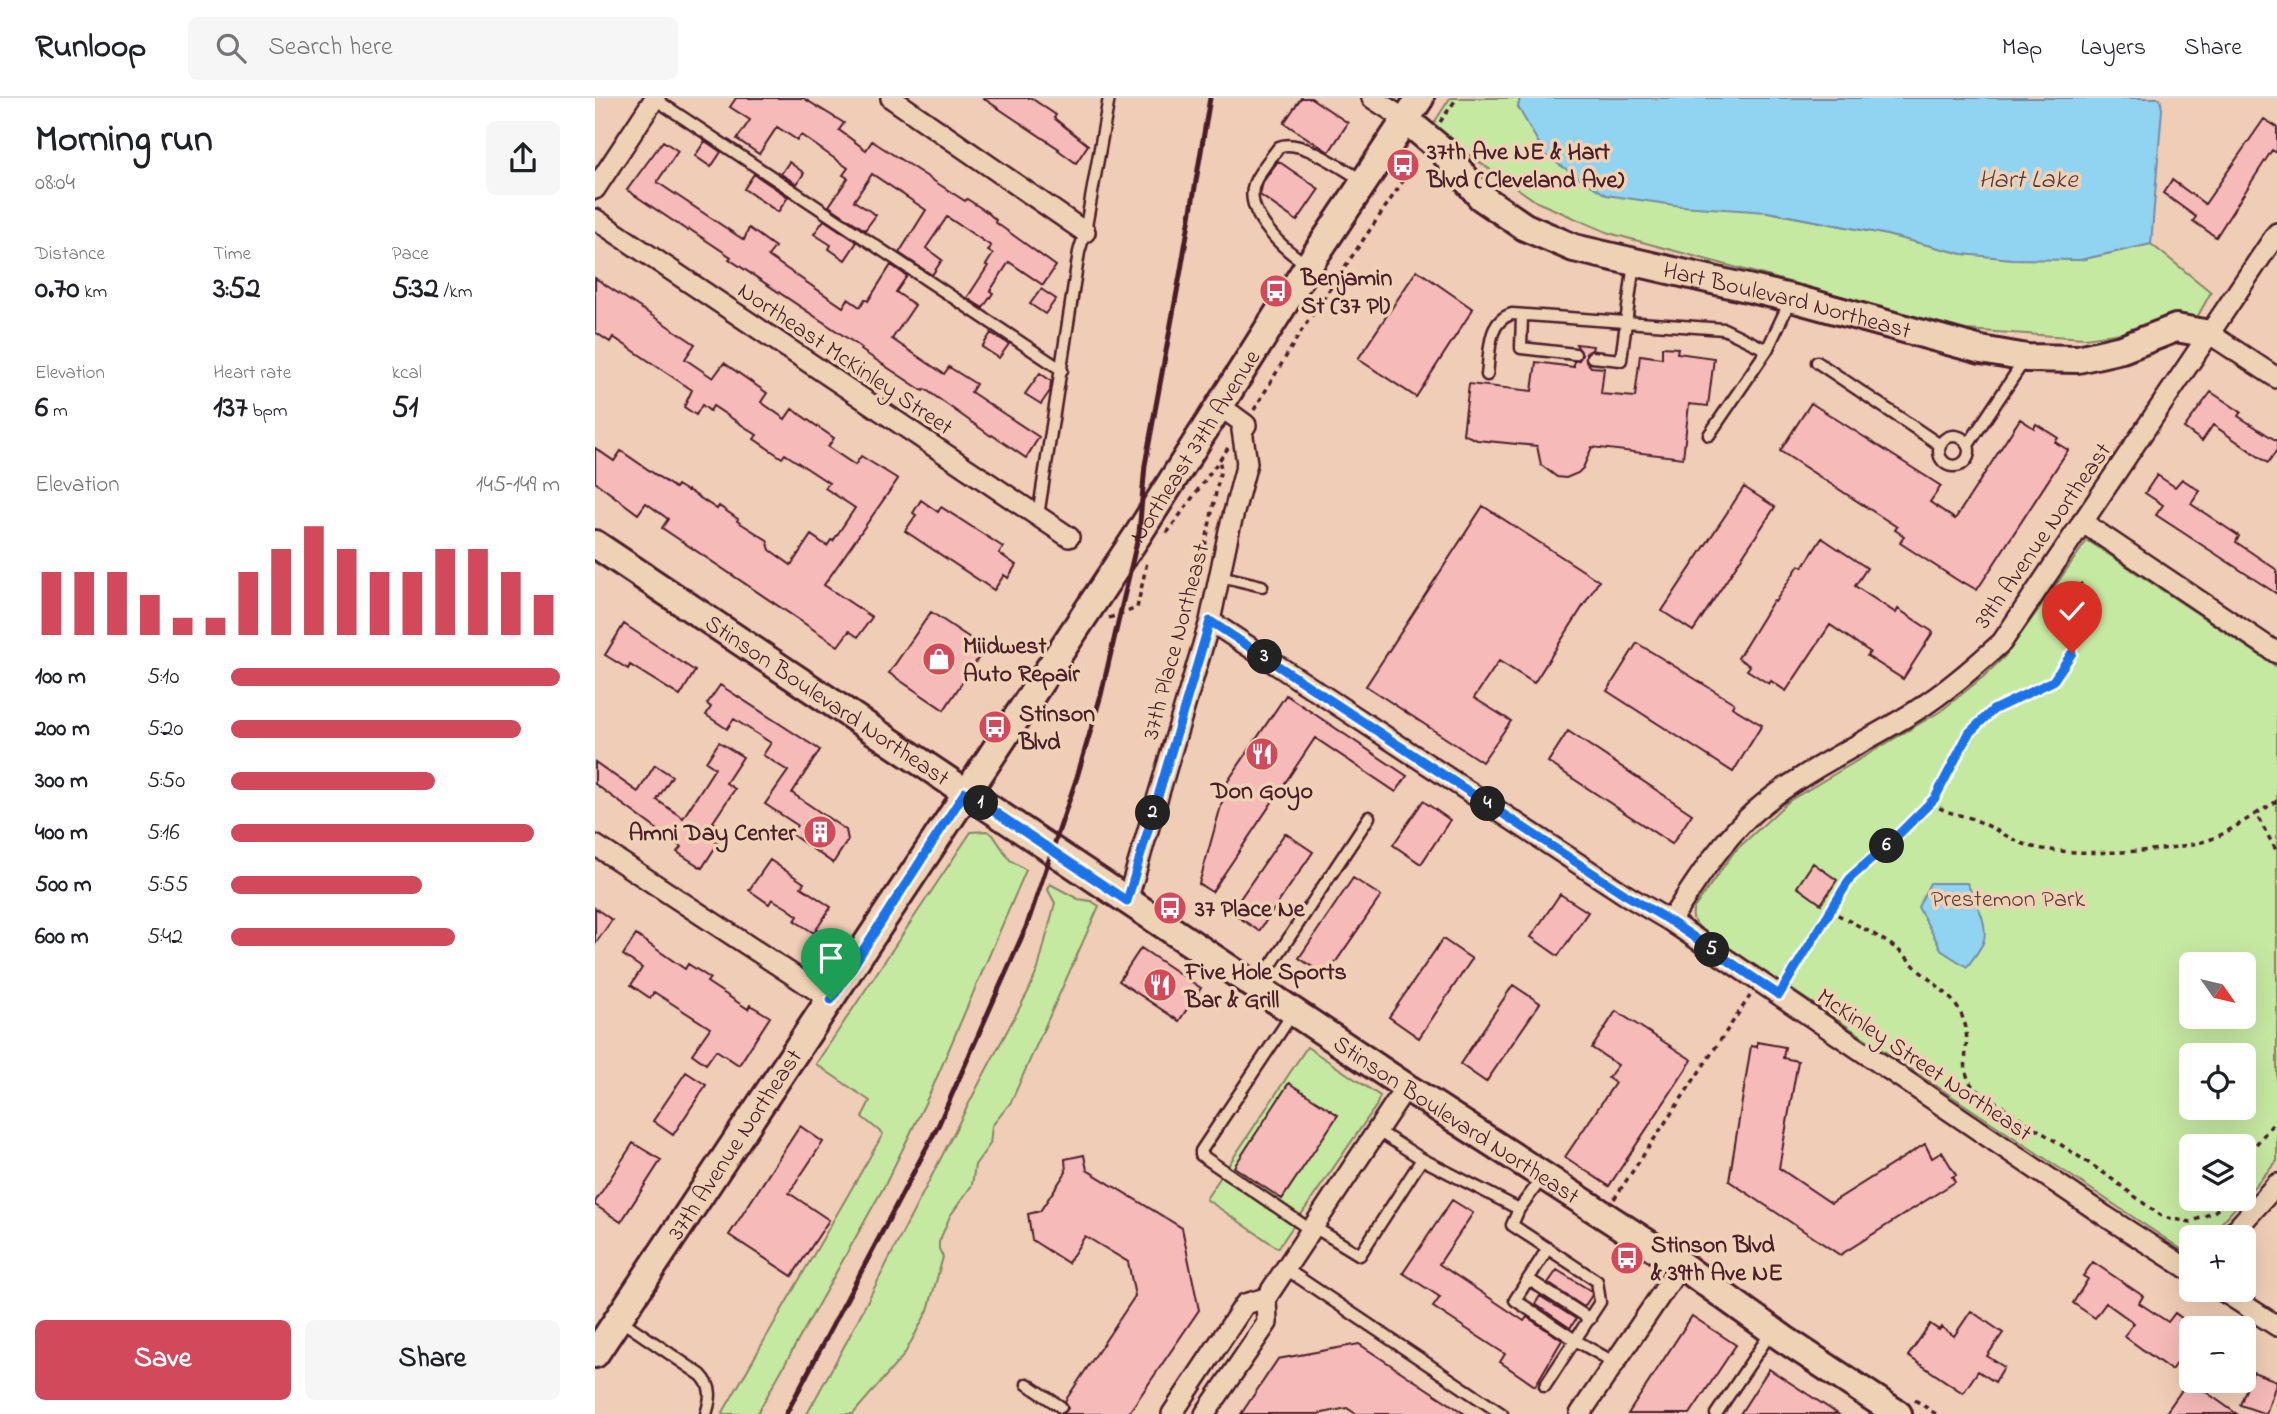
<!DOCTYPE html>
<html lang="en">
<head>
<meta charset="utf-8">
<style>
	:root { --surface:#fff; --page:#f6f6f6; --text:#202124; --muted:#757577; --line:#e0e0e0; --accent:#d1495b }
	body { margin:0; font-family:"Indie Flower",sans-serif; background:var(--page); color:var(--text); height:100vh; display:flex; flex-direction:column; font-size:26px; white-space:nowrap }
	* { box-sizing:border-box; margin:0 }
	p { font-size:23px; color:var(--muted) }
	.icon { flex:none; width:38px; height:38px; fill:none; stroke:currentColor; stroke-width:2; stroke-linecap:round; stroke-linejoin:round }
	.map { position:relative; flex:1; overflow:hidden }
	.sheet { display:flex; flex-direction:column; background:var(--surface); width:595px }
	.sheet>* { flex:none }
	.needle { width:46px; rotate:124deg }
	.tools { position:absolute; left:1584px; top:854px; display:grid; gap:14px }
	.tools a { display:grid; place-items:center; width:77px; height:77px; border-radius:10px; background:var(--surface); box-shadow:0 7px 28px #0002; font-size:35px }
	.pin { position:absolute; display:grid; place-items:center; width:60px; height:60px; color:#fff; margin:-72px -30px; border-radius:50% 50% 50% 0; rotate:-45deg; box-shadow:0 0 7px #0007 }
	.pin .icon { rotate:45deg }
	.km { position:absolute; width:35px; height:35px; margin:-18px; border-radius:50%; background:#222; color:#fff; font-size:19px; line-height:35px; text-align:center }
	.round { display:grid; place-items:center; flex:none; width:74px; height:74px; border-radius:10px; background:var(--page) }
	.headline { display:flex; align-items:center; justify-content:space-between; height:119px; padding:0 35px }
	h1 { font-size:38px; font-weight:800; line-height:52px }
	.figures { display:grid; grid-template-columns:repeat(3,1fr); gap:10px; height:119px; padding:7px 35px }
	.figures div { display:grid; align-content:center }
	.figures b { font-size:30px; font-weight:800 }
	.figures small { font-size:19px; font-weight:400 }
	.figures p { font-size:19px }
	.chart { height:196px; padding:14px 35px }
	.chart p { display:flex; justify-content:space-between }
	.chart svg { width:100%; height:126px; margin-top:7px; stroke:var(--accent); stroke-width:6 }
	.cta { display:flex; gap:14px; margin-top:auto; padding:14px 35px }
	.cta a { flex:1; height:80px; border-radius:10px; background:var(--accent); color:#fff; font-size:28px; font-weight:800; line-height:80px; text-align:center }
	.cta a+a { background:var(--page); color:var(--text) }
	ul { padding:0 35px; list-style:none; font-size:23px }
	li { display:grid; grid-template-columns:112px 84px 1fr; align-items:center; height:52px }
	li i { height:18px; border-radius:9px; background:var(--accent) }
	header { display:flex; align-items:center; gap:42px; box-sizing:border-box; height:98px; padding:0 35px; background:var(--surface); border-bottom:2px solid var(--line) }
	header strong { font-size:33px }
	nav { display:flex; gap:38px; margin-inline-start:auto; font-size:24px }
	.search { width:490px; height:63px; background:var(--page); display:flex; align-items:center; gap:18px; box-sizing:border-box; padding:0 24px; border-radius:10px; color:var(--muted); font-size:26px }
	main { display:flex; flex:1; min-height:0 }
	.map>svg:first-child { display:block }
</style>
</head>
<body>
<header>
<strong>Runloop</strong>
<div class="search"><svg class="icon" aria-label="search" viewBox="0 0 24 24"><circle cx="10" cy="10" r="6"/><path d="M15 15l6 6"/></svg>Search here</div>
<nav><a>Map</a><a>Layers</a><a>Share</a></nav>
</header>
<main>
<section class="sheet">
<div class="headline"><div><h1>Morning run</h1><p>08:04</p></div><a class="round"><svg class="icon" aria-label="share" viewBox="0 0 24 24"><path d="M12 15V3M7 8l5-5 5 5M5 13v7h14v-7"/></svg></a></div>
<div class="figures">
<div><p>Distance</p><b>0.70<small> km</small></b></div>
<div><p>Time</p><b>3:52</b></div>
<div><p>Pace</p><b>5:32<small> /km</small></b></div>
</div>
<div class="figures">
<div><p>Elevation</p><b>6<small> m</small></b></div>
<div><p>Heart rate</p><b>137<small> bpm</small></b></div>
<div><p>kcal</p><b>51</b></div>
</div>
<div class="chart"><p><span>Elevation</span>145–149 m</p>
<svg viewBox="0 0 160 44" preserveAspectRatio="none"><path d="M5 44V22M15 44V22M25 44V22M35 44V30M45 44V38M55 44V38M65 44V22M75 44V14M85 44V6M95 44V14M105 44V22M115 44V22M125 44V14M135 44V14M145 44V22M155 44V30"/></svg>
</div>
<ul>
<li><b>100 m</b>5:10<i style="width:100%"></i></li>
<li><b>200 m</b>5:20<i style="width:88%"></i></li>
<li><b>300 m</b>5:50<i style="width:62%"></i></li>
<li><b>400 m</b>5:16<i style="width:92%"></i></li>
<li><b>500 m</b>5:55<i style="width:58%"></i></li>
<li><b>600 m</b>5:42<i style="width:68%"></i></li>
</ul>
<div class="cta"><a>Save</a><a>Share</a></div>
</section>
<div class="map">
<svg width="1682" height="1316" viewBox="0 0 1682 1316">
	<rect width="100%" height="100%" fill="#f0cdb6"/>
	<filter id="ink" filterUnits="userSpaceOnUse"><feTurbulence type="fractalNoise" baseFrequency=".0143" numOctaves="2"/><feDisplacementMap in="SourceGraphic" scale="14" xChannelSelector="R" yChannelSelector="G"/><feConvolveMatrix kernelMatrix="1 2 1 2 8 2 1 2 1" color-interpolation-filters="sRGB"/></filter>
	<g filter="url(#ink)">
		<path fill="#c6e9a2" stroke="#888466" stroke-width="2" fill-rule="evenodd" d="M855,0H925L923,9L1173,114L1288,136L1368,156L1485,162L1556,146L1616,194L1599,225L1490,240L1371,232L1014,135L942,104L867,52L837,28Z
			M1491,444H1495L1682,569V1063L1614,1139H1596V1154L1586,1151L1160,867L1104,829C1098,822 1096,819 1099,810L1139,754L1194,703L1346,613L1388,579L1409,559L1426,536ZM1596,866H1648V919H1596ZM1596,957H1648V1010H1596ZM1596,1048H1648V1101H1596Z
			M392,733L398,737L415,762L431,772L336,993L291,1085L162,1316H127L288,1036L267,1019L275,1003L221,966L376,734Z
			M455,786L483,801L496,803L504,808L416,1004L397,1028L395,1046L380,1067L377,1087L355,1118L344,1144V1151L348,1159L333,1212L309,1257L258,1316H212L252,1243L388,978L434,892L443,871L460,805L453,792Z
			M712,949L785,998L781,1008L683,1150L611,1101Z"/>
		<path fill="#91d4f2" stroke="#758ca2" stroke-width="2" d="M925,0H1565L1567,11L1556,146L1485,162L1417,161L1368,156L1288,136L1173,114L1086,108L1011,97L951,58L923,9Z
			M1335,785H1372C1380,802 1395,827 1388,845C1384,853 1377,862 1372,869L1347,853L1323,809Z"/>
		<path fill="#f6bab8" stroke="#4a1f2b" stroke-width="2" d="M141,0H208L249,25L244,32L271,52L277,43L370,103L372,101L392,114L401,122L400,124L461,168L448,187L414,164L395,193L398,195L388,210L372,200L393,168L391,167L398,156L393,153L396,148L352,119L331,150L347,162L337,177L304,155L331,112L277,76L259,103L281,117L270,132L234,108L253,80L248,77L253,70L206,37L202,42L182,29L164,56L142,41L155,22L135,9Z
			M388,0H436L461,17L459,20L493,47L481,65L463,52L464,51Z
			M706,0H716L753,25L734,54L689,25Z
			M1669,21L1682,29V55L1677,52L1621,139L1598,123L1601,119L1568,95L1577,82L1610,106Z
			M68,43L83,53L62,84L149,142L154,130L180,149L173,158L248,209L253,201L265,209L270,201L273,203L296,167L312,178L301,194L320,207L297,241L349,276L354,269L381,286L376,294L444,339L431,360L397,337L396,338L330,291L328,293L266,252L267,250L134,161L136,159L94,131L93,133L32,92Z
			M110,43L126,54L116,69L100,58Z
			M683,63L724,91L702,123L665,97L668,84Z
			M194,64L209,75L202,86L186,76Z
			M159,76L193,99L183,114L149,91Z
			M229,122L262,144L250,162L234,151L236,147L219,136Z
			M822,172L878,211L821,299L763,261Z
			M0,180L100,246L90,261L118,280L129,265L172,295L166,304L190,321L197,311L239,340L233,349L260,367L266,358L303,381L229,487L277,519L263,539L254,533L243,548L67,430L73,421L51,405L43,416L0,384V350L19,363L26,353L80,390L82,387L92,393L93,392L122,411L124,408L143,421L142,423L172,442L175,452L196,467L216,437L232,448L236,442L238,443L260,410L230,390L234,385L190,356L187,360L159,341L162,337L118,308L115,313L107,307L101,317L89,309L97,292L18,239L15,244L0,234Z
			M446,191L461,201L450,216L435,206Z
			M396,235L414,246L404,260L387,249Z
			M981,246L998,248L997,252L991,255V263L996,269L1009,270L1006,296L1040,299L1045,257L1067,260V249L1083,250L1082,255L1119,260L1113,308L1094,306L1088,360L997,349L988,370L983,375L971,380L962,379L946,367L942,348L882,342L868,336L874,286L937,293L941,264L979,269V263L984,262L987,257Z
			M445,275L456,283L455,293L446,306L430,296Z
			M1616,294L1646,314L1643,318L1682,343V352L1673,365L1618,327L1607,343L1589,330Z
			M1216,305L1346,388L1335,404L1360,421L1425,321L1439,330L1441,326L1463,340L1460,344L1473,352L1382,492L1368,484L1367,485L1305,445L1309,438L1300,432L1302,429L1185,353Z
			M1562,377L1580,389L1587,381L1605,393L1596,406L1644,438L1641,444L1682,472V496L1561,417L1568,407L1550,395Z
			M1149,389L1180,409L1098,533L1067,513Z
			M326,402L343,414L346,409L408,449L404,455L421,467L413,480L409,477L399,492L310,433L321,417L318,415Z
			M888,408L1004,483L939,585L904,563L879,600L916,623L887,664L771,588Z
			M1227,440L1272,470L1260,488L1301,515L1303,511L1338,534L1308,581L1272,558L1275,554L1235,527L1191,593L1176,583L1174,586L1152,572L1155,568L1143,560L1178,503L1180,504L1204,467L1208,469Z
			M336,514L390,550L349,612L294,575Z
			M29,526L100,573L85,598L35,567L33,571L10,557Z
			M1042,545L1139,605L1137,609L1167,627L1138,674L1012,593Z
			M125,587L225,652L197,695L251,732L253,742L238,765L196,736L202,727L170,706L193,673L168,657L176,645L139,621L132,631L111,617L116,609L112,606Z
			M691,597L812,678L801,694L720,640L617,794L604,786L633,683Z
			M973,633L1097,716L1077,746L953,664Z
			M124,644L148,659L131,685L140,691L118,724L127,730L118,742L123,745L107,770L82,754L86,749L0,686V664L43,694L60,667L77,678L62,702L88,720L120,670L111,664Z
			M828,703L855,722L826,766L798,747Z
			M690,735L718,754L664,833L636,814Z
			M175,762L209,785L206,789L236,809L219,835L200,823L203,818L192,810L177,801L174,806L154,792Z
			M1218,765L1242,782L1226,806L1202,789Z
			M758,780L786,798L731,878L704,860Z
			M965,796L993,814L963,858L936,839Z
			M0,810L17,822L0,846Z
			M41,837L90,871L93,866L115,880L112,884L153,911L155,907L175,919L144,967L121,952L111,966L97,956L115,930L59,894L55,900L36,887L47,870L28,857Z
			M848,841L877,861L824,940L794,919Z
			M546,850L606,890L584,923L524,883Z
			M918,887L945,905L891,984L865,966Z
			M1021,913L1097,962L1014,1088L970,1059L1020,985L1013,980L1023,967L997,950Z
			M1162,944L1190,949L1188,960L1203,963L1184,1070L1236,1105L1330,1046L1337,1060L1347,1054L1361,1077L1357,1079L1360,1084L1245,1157L1134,1083L1156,948L1162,949Z
			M91,974L111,987L78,1037L58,1023Z
			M694,985L743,1017L687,1101L639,1069Z
			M205,1028L228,1044L194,1095L234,1122L197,1178L134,1137Z
			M38,1045L66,1062L26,1124L0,1107V1104Z
			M489,1057L492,1072L587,1130L604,1212L533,1316H468L473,1310L470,1303L540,1198L533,1164L490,1138L473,1165L437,1142L433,1116L445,1113L471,1074L470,1061Z
			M857,1102L878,1115L844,1166L929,1223L932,1219L967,1242L940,1288L905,1264L910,1256L838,1209L845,1199L808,1175Z
			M1498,1164L1548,1198L1544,1205L1573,1224L1580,1215L1596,1227V1245L1576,1272L1529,1238L1539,1225L1511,1205L1500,1220L1478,1205L1493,1181L1488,1178Z
			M962,1172L996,1193L997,1197L989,1209L953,1185Z
			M945,1198L981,1221L975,1230L940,1206Z
			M1376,1213L1408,1235L1392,1258L1409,1269L1400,1284L1383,1273L1368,1295L1313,1258L1335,1226L1344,1232L1346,1229L1359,1238Z
			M1097,1218L1141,1247L1095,1316H1033Z
			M764,1246L870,1316H761L752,1310L723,1316H646L683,1261Z
			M1174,1271L1243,1316H1145Z
			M1658,1274L1682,1283L1671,1316L1645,1307Z
			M1594,1282L1642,1316H1570Z"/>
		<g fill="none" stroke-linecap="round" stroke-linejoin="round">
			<defs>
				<path id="lane" d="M60,1L467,272
					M712,166C690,153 649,116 659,86C664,73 676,60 684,49C704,39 750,72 768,83
					M927,217L926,250L980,256
					M997,259L1026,262L1039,165
					M1222,264L1345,347
					M892,277C895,255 892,223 917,216L1129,231L1172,252L1196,201
					M1114,337L1172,252
					M1344 353a15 15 0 1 1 30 0a15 15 0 1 1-30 0Z
					M1373,347L1429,263
					M443,418L484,154L490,134L514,0
					M625,478L667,488
					M662,888L774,719
					M698,915L606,1053V1057L717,1133
					M783,1033L827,1061L924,1111L948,1079
					M924,1111L917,1127L1002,1183L1005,1204L980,1242L1020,1265
					M719,1129L765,1157L827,1061
					M691,1171L907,1316
					M933,1181L995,1221
					M24,1221L106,1277C118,1289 116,1301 111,1316
					M432,1286L466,1309
					M950,1288L980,1242L920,1202L953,1150
					M1121,1316L1177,1233"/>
				<path id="street" d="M296,0L490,134
					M777,0L811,22
					M0,91L60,0
					M0,121L474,439
					M1615,236L1682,280
					M1487,424L1682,555
					M615,523L1031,797L1075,823L1510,1118L1596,1173
					M0,747L236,902
					M532,803L615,523L634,433L652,365L647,332L651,327L625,308
					M1075,823C1100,785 1126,743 1160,713C1208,672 1266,647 1319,614C1351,594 1379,569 1407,544L1682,135
					M1634,1139L1682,1086
					M1626,1192L1682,1228
					M577,1316L650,1206L671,1200
					M610,1316L672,1225L671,1200L811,989
					M985,1316L1086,1167"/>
				<g id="secondary">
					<path id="s1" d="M811,22L847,52L886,99L930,129L979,150L1204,202L1386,252L1432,260L1483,261L1527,251L1581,230L1615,236"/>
					<path id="s2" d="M0,446L811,989L1086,1167L1189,1241L1303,1316"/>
					<path id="s3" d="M0,1256L544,435L713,168L825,0"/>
				</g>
			</defs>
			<use href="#lane" stroke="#4a1f2b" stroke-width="15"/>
			<use href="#street" stroke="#4a1f2b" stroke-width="24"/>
			<use href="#secondary" stroke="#4a1f2b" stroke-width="32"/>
			<path stroke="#4a1f2b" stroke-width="3.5" stroke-dasharray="5 5" stroke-linecap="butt" d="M845,24L862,0
				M659,312L705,235L823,61
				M572,435L633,350
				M600,497L626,370L624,362
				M514,520L542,510L552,464
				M1682,703L1661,716L1682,754
				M1336,704C1353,718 1367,715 1385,724C1403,732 1419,744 1438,749C1478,759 1581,755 1619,740C1633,734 1647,724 1661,716
				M1234,812C1256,824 1291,841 1308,856C1315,862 1320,870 1327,875C1345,890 1361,901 1369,923C1377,945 1362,971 1379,990L1509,1075L1567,1119L1596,1124L1619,1114L1634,1101
				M1193,882L1256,779L1295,745L1340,700L1374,635L1398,612L1451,588L1464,575L1498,517V503L1485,485
				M1648,1083L1654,1055L1682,1021
				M1019,1101L1155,898
				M1320,1302L1341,1316"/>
			<use href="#lane" stroke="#efd2b5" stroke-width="10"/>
			<use href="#street" stroke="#efd2b5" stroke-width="19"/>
			<use href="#secondary" stroke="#efd2b5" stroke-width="26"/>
			<path stroke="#4a1f2b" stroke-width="5" d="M191,1316L343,1028L432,827L482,679L506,597L544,435L550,367L586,172L615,0"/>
		</g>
	</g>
	<g fill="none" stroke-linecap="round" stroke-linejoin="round" filter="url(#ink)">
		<defs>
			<path id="route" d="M236,902L370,694L532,803L615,523L1031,797L1075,823L1184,897L1256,779L1295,745L1340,700L1374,635L1398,612L1458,583L1477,555"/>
		</defs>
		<use href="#route" stroke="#fff" stroke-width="14"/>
		<use href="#route" stroke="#1a73e8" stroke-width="9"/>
	</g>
	<defs>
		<symbol id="bus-disc" viewBox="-11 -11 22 22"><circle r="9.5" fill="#d1495b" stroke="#efd2b5"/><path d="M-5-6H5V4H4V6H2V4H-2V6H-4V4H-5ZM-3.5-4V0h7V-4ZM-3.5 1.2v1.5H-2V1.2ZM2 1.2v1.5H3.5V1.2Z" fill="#fff"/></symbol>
		<symbol id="shop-disc" viewBox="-11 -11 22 22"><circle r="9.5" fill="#d1495b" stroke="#efd2b5"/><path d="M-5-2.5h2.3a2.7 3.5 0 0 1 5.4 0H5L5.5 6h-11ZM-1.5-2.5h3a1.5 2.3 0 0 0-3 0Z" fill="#fff"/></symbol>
		<symbol id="restaurant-disc" viewBox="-11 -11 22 22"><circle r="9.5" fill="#d1495b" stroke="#efd2b5"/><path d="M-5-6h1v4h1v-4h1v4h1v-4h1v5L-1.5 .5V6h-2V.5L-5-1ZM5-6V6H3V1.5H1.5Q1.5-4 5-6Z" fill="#fff"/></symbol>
		<symbol id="building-disc" viewBox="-11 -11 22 22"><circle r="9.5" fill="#d1495b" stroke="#efd2b5"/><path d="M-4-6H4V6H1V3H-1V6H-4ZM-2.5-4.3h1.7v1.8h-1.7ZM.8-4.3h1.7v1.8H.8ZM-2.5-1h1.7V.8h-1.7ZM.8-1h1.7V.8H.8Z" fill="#fff"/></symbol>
	</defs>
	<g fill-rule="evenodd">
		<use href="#bus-disc" x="789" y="48" width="38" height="38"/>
		<use href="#bus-disc" x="662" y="174" width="38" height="38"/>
		<use href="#shop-disc" x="325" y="542" width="38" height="38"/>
		<use href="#bus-disc" x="381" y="610" width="38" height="38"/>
		<use href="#restaurant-disc" x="648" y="637" width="38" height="38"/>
		<use href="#building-disc" x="206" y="715" width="38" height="38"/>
		<use href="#bus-disc" x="556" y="791" width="38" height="38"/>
		<use href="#restaurant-disc" x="546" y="868" width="38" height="38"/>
		<use href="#bus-disc" x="1013" y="1141" width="38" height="38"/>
	</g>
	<g text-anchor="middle" stroke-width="7" stroke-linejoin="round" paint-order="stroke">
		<g font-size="24" font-weight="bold" fill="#4a1f2b" stroke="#efd2b5" text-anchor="start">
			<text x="832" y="61">37th Ave NE &amp; Hart<tspan x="832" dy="28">Blvd (Cleveland Ave)</tspan></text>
			<text x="706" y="187">Benjamin<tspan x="706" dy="28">St (37 Pl)</tspan></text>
			<text x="368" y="555">Miidwest<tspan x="368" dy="28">Auto Repair</tspan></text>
			<text x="424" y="623">Stinson<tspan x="424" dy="28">Blvd</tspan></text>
			<text x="667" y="700" text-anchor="middle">Don Goyo</text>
			<text x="201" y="742" text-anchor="end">Amni Day Center</text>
			<text x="600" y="818">37 Place Ne</text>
			<text x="590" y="881">Five Hole Sports<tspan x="590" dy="28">Bar &amp; Grill</tspan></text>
			<text x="1056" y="1154">Stinson Blvd<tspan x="1056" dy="28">&amp; 39th Ave NE</tspan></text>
		</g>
		<g font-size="24" fill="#4a1f2b" stroke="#efd2b5">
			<text dy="8" stroke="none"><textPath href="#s1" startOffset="434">Hart Boulevard Northeast</textPath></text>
			<text transform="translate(251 260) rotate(34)" y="8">Northeast McKinley Street</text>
			<text dy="8" stroke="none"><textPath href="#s3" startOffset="1088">Northeast 37th Avenue</textPath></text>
			<text transform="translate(1447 437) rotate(-55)" y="8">39th Avenue Northeast</text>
			<text transform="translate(580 543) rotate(-75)" y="8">37th Place Northeast</text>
			<text dy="8" stroke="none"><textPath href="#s2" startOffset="280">Stinson Boulevard Northeast</textPath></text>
			<text transform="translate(1330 966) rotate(34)" y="8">McKinley Street Northeast</text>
			<text dy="8" stroke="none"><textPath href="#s2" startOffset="1036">Stinson Boulevard Northeast</textPath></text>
			<text dy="8" stroke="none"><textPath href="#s3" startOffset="252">37th Avenue Northeast</textPath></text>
		</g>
		<g font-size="24" fill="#5d3d3d" stroke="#efd2b5">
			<text x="1413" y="808">Prestemon Park</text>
		</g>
		<g font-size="26" font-style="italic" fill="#553a49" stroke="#efd2b5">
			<text x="1433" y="89">Hart Lake</text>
		</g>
	</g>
</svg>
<div class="tools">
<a><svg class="needle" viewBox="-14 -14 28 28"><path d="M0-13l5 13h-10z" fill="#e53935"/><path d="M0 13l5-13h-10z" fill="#757577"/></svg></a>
<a><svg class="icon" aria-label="locate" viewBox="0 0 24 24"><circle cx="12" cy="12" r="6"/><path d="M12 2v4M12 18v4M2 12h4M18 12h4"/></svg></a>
<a><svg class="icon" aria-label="layers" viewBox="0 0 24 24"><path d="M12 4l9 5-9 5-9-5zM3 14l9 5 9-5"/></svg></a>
<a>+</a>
<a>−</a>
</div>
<div class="pin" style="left:236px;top:902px;background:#1e9e55"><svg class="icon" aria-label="arrive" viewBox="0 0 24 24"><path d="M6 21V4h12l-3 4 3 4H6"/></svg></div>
<div class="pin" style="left:1477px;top:555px;background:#d93025"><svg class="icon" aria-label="check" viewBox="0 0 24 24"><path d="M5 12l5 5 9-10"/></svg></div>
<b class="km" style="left:386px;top:705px">1</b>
<b class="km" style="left:558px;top:715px">2</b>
<b class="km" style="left:670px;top:559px">3</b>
<b class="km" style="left:893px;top:706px">4</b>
<b class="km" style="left:1117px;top:852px">5</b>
<b class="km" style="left:1292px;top:748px">6</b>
</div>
</main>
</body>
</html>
